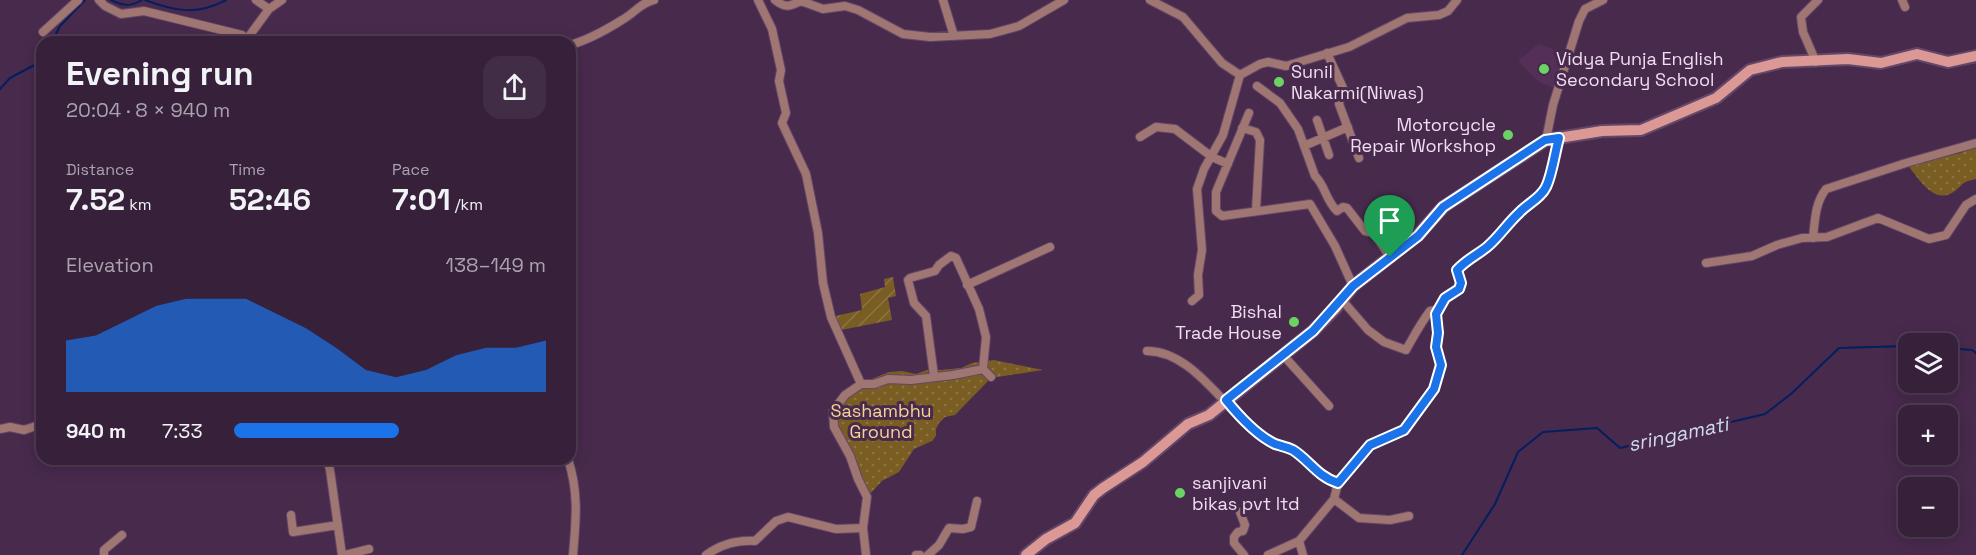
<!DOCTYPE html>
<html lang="en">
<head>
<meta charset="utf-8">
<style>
	:root { --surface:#36203a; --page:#412d45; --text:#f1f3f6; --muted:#aaa3af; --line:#503e54; --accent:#1a73e8 }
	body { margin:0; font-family:"Space Grotesk",sans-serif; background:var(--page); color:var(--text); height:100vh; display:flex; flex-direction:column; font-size:22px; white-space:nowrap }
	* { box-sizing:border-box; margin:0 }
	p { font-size:20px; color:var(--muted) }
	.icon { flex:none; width:33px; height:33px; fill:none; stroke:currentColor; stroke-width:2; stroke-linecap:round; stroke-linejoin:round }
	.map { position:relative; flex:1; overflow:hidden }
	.sheet { position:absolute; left:36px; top:36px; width:540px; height:429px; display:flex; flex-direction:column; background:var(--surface); border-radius:18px; box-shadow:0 3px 15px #0003,0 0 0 2px var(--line) }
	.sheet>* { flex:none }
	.fabs { position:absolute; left:1898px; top:333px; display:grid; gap:12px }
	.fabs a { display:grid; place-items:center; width:60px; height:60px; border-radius:12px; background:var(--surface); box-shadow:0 3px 15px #0003,0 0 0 2px var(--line); font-size:30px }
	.pin { position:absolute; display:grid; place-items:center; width:51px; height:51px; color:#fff; margin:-62px -26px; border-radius:50% 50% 50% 0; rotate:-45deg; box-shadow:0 0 6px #0007 }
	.pin .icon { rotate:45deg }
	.round { display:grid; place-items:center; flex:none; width:63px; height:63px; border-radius:18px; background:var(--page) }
	.summary { display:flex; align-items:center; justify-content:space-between; height:102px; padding:0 30px }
	h1 { font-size:33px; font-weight:700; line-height:45px }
	.stats { display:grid; grid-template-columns:repeat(3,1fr); gap:9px; height:102px; padding:6px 30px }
	.stats div { display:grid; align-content:center }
	.stats b { font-size:30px; font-weight:700 }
	.stats small { font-size:16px; font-weight:400 }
	.stats p { font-size:16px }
	.chart { height:168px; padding:12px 30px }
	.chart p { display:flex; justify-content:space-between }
	.chart svg { width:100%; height:108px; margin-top:6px; fill:var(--accent); opacity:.7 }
	ul { padding:0 30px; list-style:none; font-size:20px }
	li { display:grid; grid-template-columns:96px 72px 1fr; align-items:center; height:45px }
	li i { height:15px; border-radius:8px; background:var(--accent) }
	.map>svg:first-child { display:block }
</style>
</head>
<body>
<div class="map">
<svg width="1976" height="555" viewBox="0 0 1976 555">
	<defs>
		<pattern id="grass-dots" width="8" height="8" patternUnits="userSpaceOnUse" patternTransform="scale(1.5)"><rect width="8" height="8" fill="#795d22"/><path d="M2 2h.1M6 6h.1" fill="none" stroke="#8c7443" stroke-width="1.8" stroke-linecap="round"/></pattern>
		<pattern id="garden-furrows" width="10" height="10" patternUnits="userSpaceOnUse" patternTransform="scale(1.5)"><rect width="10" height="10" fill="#795d22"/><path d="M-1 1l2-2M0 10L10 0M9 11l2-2" fill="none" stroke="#8c7443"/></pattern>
	</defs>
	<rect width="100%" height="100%" fill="#482a4d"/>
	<path fill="#543059" d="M1538,44L1559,51L1569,52L1554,88L1539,82L1518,61Z"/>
	<path fill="url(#grass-dots)" d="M1976,144V179C1960,183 1966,182 1955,191C1934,207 1918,177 1906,163L1961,153Z
		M994,360L1043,370L991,378L955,415L945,417L939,423L936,429V436L932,441L914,449L899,472L882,481L867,497L834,427L839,401L857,385L889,372L902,371L916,374L932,368L941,370L961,368L972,363Z"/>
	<path fill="url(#garden-furrows)" d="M893,277L896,296L888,298L892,320L836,331L831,317L862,310L860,294L885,287L884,279Z"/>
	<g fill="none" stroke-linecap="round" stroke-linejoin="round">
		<path stroke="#031f5f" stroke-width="2" d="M111,0C124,6 130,7 142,0
			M145,0C175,11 196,16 226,0
			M52,42L60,26L85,0
			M0,89L10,78L42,61
			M1947,348L1972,350L1976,353
			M1462,555L1495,504L1518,452L1543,432L1597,428L1620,448L1765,414L1791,394L1839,348L1908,346"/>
		<defs>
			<path id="street" d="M99,0L105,6L121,14L144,11L242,35L252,42
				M256,0L269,9
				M758,0L772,29L781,70L779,81L786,113L782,123L806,174L818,233L823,283L831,317L861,384L845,395L833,411L834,427L850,456L858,479L867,497L863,528
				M775,0C786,9 790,6 801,1L823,9L845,6L858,10L903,34L930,37L990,34L1019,26L1064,0
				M943,0L954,36
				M1150,0L1183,17L1222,63L1240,75L1260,64L1268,62L1286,66L1349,47L1407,18L1439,15L1448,11L1457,0
				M1902,0L1905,7
				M43,32L78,0
				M247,39L269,9L282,0
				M570,45C588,40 606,30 622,20C636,12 639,4 654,0
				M1327,53L1343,88L1339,104L1359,158
				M1816,62L1803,32L1801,17L1818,0
				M1257,86L1280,103L1298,129L1315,176C1325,185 1326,201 1337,211L1343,207L1347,208L1365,231L1374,233L1390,257
				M1249,113L1216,192V211L1222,216L1310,204L1335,246L1353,286
				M1317,120L1329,155
				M1242,128L1256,132L1260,140L1256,210
				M1140,137L1156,127L1175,129L1212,157L1228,164
				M1546,140L1553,105L1579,21L1585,9L1603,0
				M1304,146L1348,127
				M1813,238C1815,220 1815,203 1826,189L1906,163L1976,143
				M1706,263L1752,256L1777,245L1802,238L1827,237L1878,218L1929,239L1946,235L1966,205L1976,199
				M967,285L1050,247
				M1342,300L1368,330L1384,342L1406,350C1414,336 1420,324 1430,311L1438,310
				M1192,301L1199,295L1198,275L1202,250L1197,189L1204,169L1223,135L1240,75
				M1147,351C1190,351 1220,402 1250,426C1257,431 1264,438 1272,442C1279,446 1287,447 1293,451C1310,461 1319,477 1338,483
				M1283,355L1329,406
				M934,376L926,316L914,303L908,280L910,278L935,271L939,265L951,256L956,258L979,309L986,337L983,369
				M861,384H874L888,379L911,380L953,375L983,369L991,377
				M0,429L10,427L24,430L42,424
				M327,459L330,470L342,555
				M568,459C579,493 576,520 573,555
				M1334,499L1359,518L1390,520L1409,516
				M1240,512L1245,525L1243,531L1238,532L1234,537V543L1244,555
				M291,515L293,532L338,525
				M1299,541L1303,555
				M104,555V550L122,535
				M345,555L369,549
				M706,555C720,545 738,540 755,541L776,521L788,517L836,529L863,528L866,555
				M916,555H920
				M928,555L939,545L949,528L963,529L971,527L977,501
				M1268,555L1299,541L1334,499L1338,483L1370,445L1404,430L1434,389L1441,365L1436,347L1438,333L1436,314L1444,299L1459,289L1461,283L1457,270C1466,260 1477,255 1487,247C1499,237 1507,224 1519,213C1527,204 1541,198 1546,187C1553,174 1555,153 1559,137"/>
			<path id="secondary" d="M1026,555L1046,539L1075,523L1094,495L1103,488L1143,462L1188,424L1209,415L1313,331L1336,308L1353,286L1418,235L1443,207L1546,140L1602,131L1641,130L1716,98L1750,70L1782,62L1848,59L1881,63L1917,54L1948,62L1976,56"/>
		</defs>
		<use href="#street" stroke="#634768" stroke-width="10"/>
		<use href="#secondary" stroke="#634768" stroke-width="14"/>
		<use href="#street" stroke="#a07673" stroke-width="8"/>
		<use href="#secondary" stroke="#db9895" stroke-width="10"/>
	</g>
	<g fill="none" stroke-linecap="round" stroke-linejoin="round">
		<defs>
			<path id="route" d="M1559,138C1555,152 1552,175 1546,187C1541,198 1527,204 1519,213C1507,224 1499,237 1487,247C1477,255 1466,260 1457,270L1461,283L1459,289L1445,298L1436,314L1438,333L1436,347L1441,365L1434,389L1404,430L1370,445L1338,483C1318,477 1309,460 1293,450C1287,447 1281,446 1275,444C1256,435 1239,416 1226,400L1313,331L1353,286L1418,236L1443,207L1545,140Z"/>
		</defs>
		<use href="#route" stroke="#fff" stroke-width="12"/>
		<use href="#route" stroke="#1a73e8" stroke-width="8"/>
	</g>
	<g fill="#6ad364" stroke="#482a4d" stroke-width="2">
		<circle cx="1544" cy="69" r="6"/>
		<circle cx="1279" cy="82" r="6"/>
		<circle cx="1508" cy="135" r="6"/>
		<circle cx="1294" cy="322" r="6"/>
		<circle cx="1180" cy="493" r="6"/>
	</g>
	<g text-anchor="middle" stroke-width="6" stroke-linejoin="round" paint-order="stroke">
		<g font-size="18" fill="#f1def3" stroke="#482a4d" text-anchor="start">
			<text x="1556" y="65">Vidya Punja English<tspan x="1556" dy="21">Secondary School</tspan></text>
			<text x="1291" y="78">Sunil<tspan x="1291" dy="21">Nakarmi(Niwas)</tspan></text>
			<text x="1496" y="131" text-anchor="end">Motorcycle<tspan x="1496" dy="21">Repair Workshop</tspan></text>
			<text x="1282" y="318" text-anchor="end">Bishal<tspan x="1282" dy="21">Trade House</tspan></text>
			<text x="1192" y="489">sanjivani<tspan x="1192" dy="21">bikas pvt ltd</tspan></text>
		</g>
		<g font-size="18" fill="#f6d495" stroke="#482a4d">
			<text x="881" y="417">Sashambhu<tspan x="881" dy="21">Ground</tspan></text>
		</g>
		<g font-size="20" font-style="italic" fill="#cfdaed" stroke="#482a4d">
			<text transform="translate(1678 434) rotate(-12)" y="7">sringamati</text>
		</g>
	</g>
</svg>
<div class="fabs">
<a><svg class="icon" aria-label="layers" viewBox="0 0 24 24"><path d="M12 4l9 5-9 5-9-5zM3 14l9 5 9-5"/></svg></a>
<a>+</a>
<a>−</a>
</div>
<div class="pin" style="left:1390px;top:257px;background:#1e9e55"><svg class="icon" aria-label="arrive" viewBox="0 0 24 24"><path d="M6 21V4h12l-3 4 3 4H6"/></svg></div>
<section class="sheet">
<div class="summary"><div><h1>Evening run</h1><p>20:04 · 8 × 940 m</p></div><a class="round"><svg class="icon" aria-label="share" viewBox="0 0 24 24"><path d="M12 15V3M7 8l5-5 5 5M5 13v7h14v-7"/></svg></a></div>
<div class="stats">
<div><p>Distance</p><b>7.52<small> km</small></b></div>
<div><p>Time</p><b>52:46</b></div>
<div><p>Pace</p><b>7:01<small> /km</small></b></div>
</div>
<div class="chart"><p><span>Elevation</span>138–149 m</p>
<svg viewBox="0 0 160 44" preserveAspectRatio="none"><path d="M0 44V23L10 21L20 15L30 9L40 6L50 6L60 6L70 12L80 18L90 26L100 35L110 38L120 35L130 29L140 26L150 26L160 23V44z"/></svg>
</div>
<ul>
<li><b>940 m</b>7:33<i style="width:53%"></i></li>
</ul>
</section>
</div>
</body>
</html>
